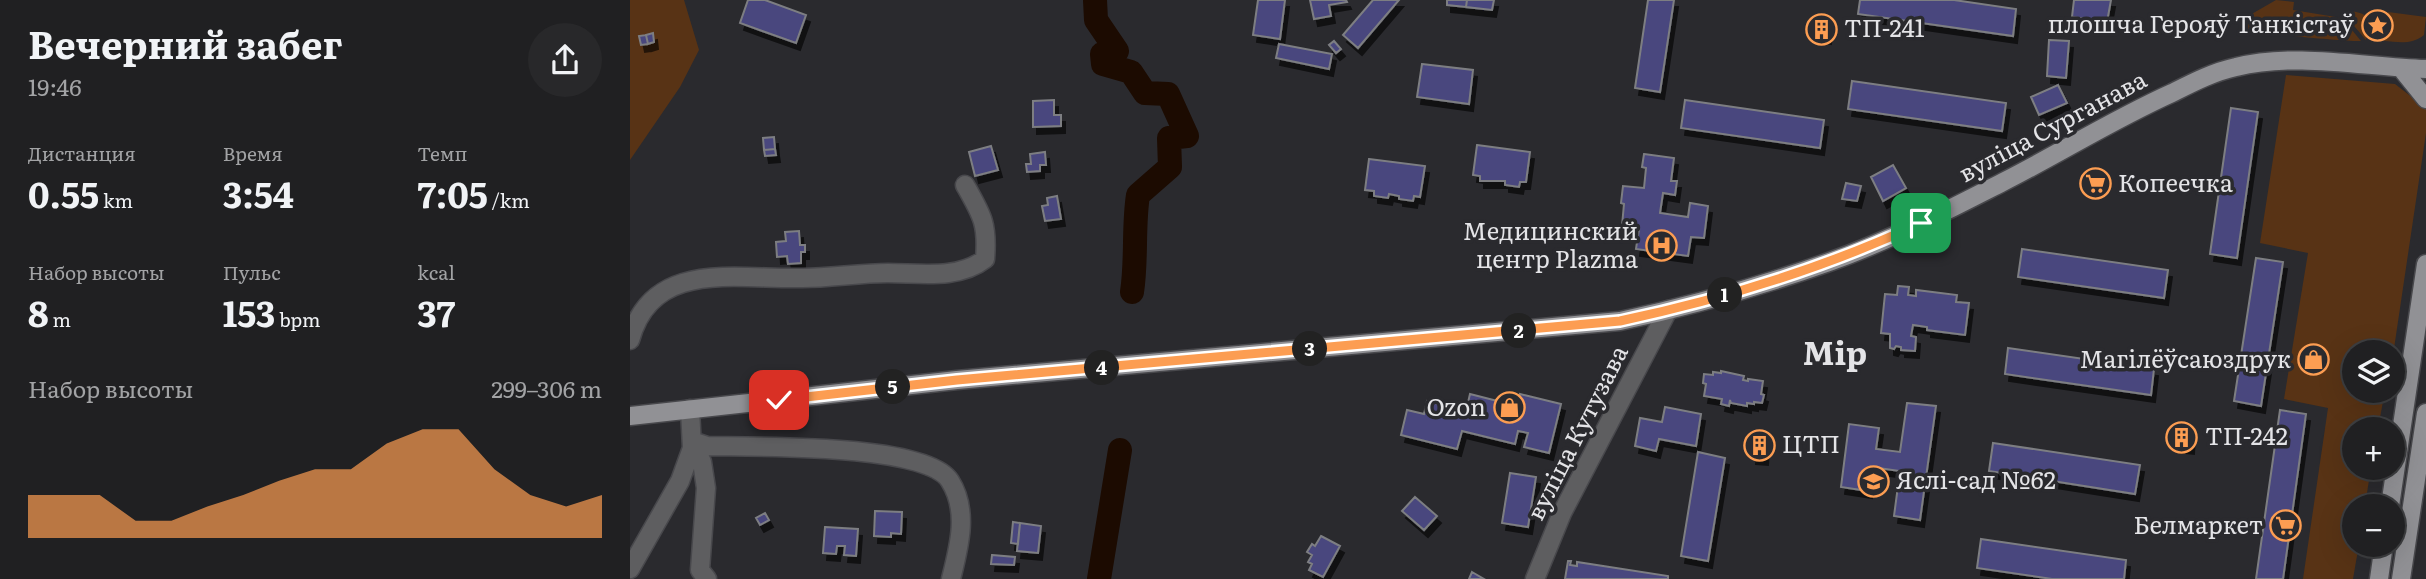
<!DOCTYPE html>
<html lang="ru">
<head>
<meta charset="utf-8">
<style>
	:root { --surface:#202022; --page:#28282a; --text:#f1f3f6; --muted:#a2a3a5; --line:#3d3e40; --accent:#fc9d52 }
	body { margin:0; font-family:Literata,serif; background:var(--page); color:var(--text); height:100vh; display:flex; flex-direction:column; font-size:26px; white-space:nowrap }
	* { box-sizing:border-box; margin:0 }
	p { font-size:23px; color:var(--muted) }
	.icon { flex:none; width:38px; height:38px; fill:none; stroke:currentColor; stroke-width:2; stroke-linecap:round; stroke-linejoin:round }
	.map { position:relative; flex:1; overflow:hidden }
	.drawer { display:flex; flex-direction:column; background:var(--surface); width:630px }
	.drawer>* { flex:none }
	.fabs { position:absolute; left:1712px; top:340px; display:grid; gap:14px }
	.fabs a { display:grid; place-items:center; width:63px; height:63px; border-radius:50%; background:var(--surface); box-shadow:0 7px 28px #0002,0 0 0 2px var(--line); font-size:35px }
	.pin { position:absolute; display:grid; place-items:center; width:60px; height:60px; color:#fff; margin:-30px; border-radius:14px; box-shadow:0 4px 10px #0006 }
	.km { position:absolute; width:35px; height:35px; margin:-18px; border-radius:50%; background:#222; color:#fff; font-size:19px; line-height:35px; text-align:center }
	.round { display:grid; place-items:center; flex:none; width:74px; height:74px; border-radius:37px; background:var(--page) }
	.headline { display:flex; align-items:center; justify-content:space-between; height:119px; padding:0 28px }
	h1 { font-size:38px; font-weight:700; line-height:52px }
	.stats { display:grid; grid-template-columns:repeat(3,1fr); gap:10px; height:119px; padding:7px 28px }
	.stats div { display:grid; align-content:center }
	.stats b { font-size:35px; font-weight:700 }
	.stats small { font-size:19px; font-weight:400 }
	.stats p { font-size:19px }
	.chart { height:196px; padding:14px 28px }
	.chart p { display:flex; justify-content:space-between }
	.chart svg { width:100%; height:126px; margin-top:7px; fill:var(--accent); opacity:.7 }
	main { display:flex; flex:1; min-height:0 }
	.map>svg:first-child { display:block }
</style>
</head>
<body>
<main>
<section class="drawer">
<div class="headline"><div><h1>Вечерний забег</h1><p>19:46</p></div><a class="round"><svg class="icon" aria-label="share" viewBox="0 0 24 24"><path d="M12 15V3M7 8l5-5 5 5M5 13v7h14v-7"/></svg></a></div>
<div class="stats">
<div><p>Дистанция</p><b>0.55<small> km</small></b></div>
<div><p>Время</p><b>3:54</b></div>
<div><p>Темп</p><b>7:05<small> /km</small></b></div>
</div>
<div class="stats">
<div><p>Набор высоты</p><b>8<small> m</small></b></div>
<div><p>Пульс</p><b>153<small> bpm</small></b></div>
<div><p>kcal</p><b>37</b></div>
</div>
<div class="chart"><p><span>Набор высоты</span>299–306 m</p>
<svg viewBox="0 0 160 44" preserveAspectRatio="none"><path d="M0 44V29L10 29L20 29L30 38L40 38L50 33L60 29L70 24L80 20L90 20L100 11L110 6L120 6L130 20L140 29L150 33L160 29V44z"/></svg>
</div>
</section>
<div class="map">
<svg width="1796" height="579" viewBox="0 0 1796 579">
	<defs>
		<filter id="shadow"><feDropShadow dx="4" dy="7" stdDeviation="0" flood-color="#0009"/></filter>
	</defs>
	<rect width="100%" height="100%" fill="#2a2a2e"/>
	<path fill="#583315" d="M0,0H54L69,50L50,87L0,160Z
		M1646,0L1664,2L1663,10L1712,18L1731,41C1719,42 1623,33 1614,29L1613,19Z
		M1720,11C1743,14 1739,20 1736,40L1719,20Z
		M1758,12L1796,17L1794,35C1782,45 1768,42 1754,41Z
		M1656,75L1765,84L1796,108V133L1762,362V352H1724V390H1755L1748,429H1724V467H1741L1735,506H1724V544H1729L1723,579H1673L1698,408L1654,399L1678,253L1630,243Z"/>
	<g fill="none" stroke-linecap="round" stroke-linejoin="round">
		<path stroke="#1c0b01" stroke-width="24" d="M465,0L466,20L487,51L472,54L473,64L501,72L515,93L538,94L557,136L539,138L540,167L508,195C503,227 507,259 502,292
			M469,579L490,450"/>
	</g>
	<path fill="#48467e" stroke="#7d7e82" stroke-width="2" filter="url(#shadow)" d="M118,0H135L176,15L166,43L110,23Z
		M628,0H655L650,39L623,35Z
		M680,0H716L717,2L699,5L701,16L684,19Z
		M743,0H769L728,48L713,35Z
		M817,0H837L836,7L817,5Z
		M837,0H864L862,10L836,7Z
		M1018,0H1044L1030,92L1005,88Z
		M1230,0H1324L1386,9L1383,36L1228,14Z
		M1444,0H1481L1477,22L1442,17Z
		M1184,21L1199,24L1197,37L1182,34Z
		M23,33L24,42L18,44L16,35Z
		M16,35L18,44L11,45L9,36Z
		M1419,40L1439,41L1436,78L1417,76Z
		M704,41L711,49L706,53L699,45Z
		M649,44L702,54L699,69L646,58Z
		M792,64L843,70L839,104L787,97Z
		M1222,81L1376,103L1372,131L1218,109Z
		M1428,85L1437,103L1409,115L1401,97Z
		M424,100V115H431V126L403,127V101Z
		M1055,100L1194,120L1190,148L1051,128Z
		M1601,108L1628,112L1607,258L1580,254Z
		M144,137L145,149L134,150L133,138Z
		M847,145L900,152L896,182H890L889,187L875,185V181H850V176L843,175Z
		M361,146L368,170L345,176L339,152Z
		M145,149L146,155L135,156L134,150Z
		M415,152L416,165H410V171L397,172L396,164H401L400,154Z
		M1014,154L1044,158L1041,181H1047L1045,195L1033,193L1030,213L1058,217L1060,203L1078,206L1074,238L1061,237L1058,256L1006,249L1009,229L992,226L994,204L991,203L993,186L1014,188L1016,168L1012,167Z
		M739,159L795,166L790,197L784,196L783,201L769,199V196L759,194L758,198L744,196V191L735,190Z
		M1263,165L1276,188L1253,201L1241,177Z
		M1216,183L1231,186L1227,201L1212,199Z
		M427,196L431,219L415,221L412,206L418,205L417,198Z
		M169,231L170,245H175V252H171V263L158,264L157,256L147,257L146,242L156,241L155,232Z
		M1392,249L1538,270L1534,298L1388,277Z
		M1626,258L1653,262L1631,406L1604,401Z
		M1268,286L1279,287L1278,295L1286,296V290L1327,295L1326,302L1339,303L1335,335L1297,330V327L1283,325L1281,336L1286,337L1285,351L1271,350V347L1266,346L1264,349L1260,348V334L1251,333L1255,294L1267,295Z
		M1378,348L1524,369L1521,395L1375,374Z
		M1682,356L1688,357L1687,364L1681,363Z
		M1091,371L1114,376L1113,380L1118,381V379L1133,381L1131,394L1134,395L1132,403L1124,402V404L1117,403V406L1101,403L1100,400L1099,406L1091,404L1092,399L1074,396L1076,384L1073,383L1074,374L1083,375V372L1091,373Z
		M840,394L887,406L890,394L931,404L919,453L894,447L898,433L888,431L885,444L832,431L827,449L771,435L777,410L794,414L797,401L836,411Z
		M1277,403L1306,406L1290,520L1264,516L1270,471L1241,467L1238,491L1211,487L1219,424L1249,428L1246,449L1270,452Z
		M1035,407L1071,414L1066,446L1029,439L1026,451L1005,446L1010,418L1032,422Z
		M1650,410L1676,414L1653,579H1626Z
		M1544,427L1561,429L1560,447L1543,445Z
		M1125,431L1136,432L1134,458L1122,457Z
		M1363,443L1510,465L1505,494L1359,471Z
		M1068,452L1095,458L1078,561L1051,556Z
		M880,473L906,477L898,527L872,523Z
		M785,497L807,516L794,530L772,511Z
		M245,511L272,512L271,534L261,533V537L244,536Z
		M135,513L139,520L130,525L126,518Z
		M383,522L390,523L388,544L381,543Z
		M390,523L411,526L408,553L387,551Z
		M195,527L228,529L226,556L214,555L215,546H207L206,554L193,553Z
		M691,536L710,546L693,577L679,570L682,564L678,562L682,555L677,552L682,544L685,546Z
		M1351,539L1496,560L1494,579H1422L1347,568Z
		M362,555L385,557L384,565L361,564Z
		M938,561H941L940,565L947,566V562L1038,576V579H935Z
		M842,572L854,579H839Z"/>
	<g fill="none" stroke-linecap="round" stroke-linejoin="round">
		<defs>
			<path id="minor" d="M0,340C22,258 108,280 173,278C201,278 229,273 258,273C290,273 328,280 355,259C358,224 352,215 335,185
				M62,441L77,446C123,447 297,443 320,481C339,511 329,547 321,579
				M62,441L72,462L76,488L70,570L77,579
				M0,569L50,481L62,448L60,409
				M905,579L932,513L1038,310"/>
			<path id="major" d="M1771,68L1796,99
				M0,416L327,380L990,321C1061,306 1131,286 1199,262C1259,241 1316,211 1373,182C1430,153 1484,119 1542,93C1562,83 1583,72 1606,67C1667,52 1734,67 1796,69
				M1760,506L1796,264
				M1749,579L1754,544
				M1771,579L1796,413"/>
		</defs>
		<use href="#minor" stroke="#48484c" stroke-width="21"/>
		<use href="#major" stroke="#48484c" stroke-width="21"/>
		<use href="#minor" stroke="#5e5e60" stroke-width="18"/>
		<use href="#major" stroke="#919195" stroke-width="18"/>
	</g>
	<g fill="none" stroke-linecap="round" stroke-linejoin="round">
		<defs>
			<path id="route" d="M149,400L327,380L990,321C1093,299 1195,268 1291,223"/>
		</defs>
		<use href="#route" stroke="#fff" stroke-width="14"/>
		<use href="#route" stroke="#fc9d52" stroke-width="9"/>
	</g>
	<defs>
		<symbol id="sight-ring" viewBox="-11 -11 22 22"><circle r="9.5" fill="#2a2a2e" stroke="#fc9d52" stroke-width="1.5"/><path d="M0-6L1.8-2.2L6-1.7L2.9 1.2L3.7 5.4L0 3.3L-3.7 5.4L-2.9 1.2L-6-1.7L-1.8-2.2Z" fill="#fc9d52"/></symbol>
		<symbol id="building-ring" viewBox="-11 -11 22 22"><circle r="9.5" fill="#2a2a2e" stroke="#fc9d52" stroke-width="1.5"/><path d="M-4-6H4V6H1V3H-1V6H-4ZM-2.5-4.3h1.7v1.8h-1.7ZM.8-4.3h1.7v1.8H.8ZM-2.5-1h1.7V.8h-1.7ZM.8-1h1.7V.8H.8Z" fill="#fc9d52"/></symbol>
		<symbol id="supermarket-ring" viewBox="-11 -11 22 22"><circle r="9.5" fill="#2a2a2e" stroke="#fc9d52" stroke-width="1.5"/><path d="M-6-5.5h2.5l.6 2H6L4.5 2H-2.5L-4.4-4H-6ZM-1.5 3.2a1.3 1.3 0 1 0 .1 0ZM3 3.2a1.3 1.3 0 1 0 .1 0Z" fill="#fc9d52"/></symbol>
		<symbol id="hospital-ring" viewBox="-11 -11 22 22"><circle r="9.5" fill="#2a2a2e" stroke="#fc9d52" stroke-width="1.5"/><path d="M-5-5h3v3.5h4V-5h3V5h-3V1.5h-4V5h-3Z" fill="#fc9d52"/></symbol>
		<symbol id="shop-ring" viewBox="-11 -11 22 22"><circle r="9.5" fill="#2a2a2e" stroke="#fc9d52" stroke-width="1.5"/><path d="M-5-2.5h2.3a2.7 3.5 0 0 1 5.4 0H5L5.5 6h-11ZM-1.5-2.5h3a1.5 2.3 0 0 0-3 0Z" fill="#fc9d52"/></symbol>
		<symbol id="school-ring" viewBox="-11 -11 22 22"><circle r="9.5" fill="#2a2a2e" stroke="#fc9d52" stroke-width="1.5"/><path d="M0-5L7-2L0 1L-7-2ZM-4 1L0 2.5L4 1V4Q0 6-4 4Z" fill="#fc9d52"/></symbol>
	</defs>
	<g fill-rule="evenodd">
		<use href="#sight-ring" x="1730" y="8" width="35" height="35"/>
		<use href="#building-ring" x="1174" y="12" width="35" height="35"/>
		<use href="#supermarket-ring" x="1448" y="166" width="35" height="35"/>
		<use href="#hospital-ring" x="1014" y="228" width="35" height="35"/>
		<use href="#shop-ring" x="1666" y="342" width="35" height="35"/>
		<use href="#shop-ring" x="862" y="390" width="35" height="35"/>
		<use href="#building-ring" x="1534" y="420" width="35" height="35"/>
		<use href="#building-ring" x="1112" y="428" width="35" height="35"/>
		<use href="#school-ring" x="1226" y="464" width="35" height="35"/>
		<use href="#supermarket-ring" x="1638" y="508" width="35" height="35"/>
	</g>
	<g text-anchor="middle" stroke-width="7" stroke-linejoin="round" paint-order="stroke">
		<g font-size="24" fill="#e4e4e7" stroke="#2a2a2e" text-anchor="end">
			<text x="1724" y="33">плошча Герояў Танкістаў</text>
			<text x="1214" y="37" text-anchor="start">ТП-241</text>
			<text x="1488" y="192" text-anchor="start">Копеечка</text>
			<text x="1008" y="240">Медицинский<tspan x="1008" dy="28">центр Plazma</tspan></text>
			<text x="1661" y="368">Магілёўсаюздрук</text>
			<text x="856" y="416">Ozon</text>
			<text x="1575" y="445" text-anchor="start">ТП-242</text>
			<text x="1152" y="453" text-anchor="start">ЦТП</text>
			<text x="1266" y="489" text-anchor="start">Яслі-сад №62</text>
			<text x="1633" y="534">Белмаркет</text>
		</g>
		<g font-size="24" fill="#e4e4e7" stroke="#2a2a2e">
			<text transform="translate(1423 127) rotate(-28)" y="8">вуліца Сурганава</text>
			<text transform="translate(948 433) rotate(-63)" y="8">вуліца Кутузава</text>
		</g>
		<g font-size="32" font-weight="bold" fill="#e4e4e7" stroke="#2a2a2e">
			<text x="1205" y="365">Мір</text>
		</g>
	</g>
</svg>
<div class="fabs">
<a><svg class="icon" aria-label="layers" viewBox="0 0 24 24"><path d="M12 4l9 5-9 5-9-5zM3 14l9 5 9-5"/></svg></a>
<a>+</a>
<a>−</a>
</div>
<div class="pin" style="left:1291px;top:223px;background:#1e9e55"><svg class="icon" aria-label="arrive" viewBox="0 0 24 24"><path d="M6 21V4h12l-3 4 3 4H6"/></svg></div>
<div class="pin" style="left:149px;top:400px;background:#d93025"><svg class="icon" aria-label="check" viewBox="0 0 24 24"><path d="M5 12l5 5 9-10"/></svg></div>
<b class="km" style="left:1095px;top:295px">1</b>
<b class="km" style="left:889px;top:331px">2</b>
<b class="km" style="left:680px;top:349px">3</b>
<b class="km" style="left:472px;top:368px">4</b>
<b class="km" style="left:263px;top:387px">5</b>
</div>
</main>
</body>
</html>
